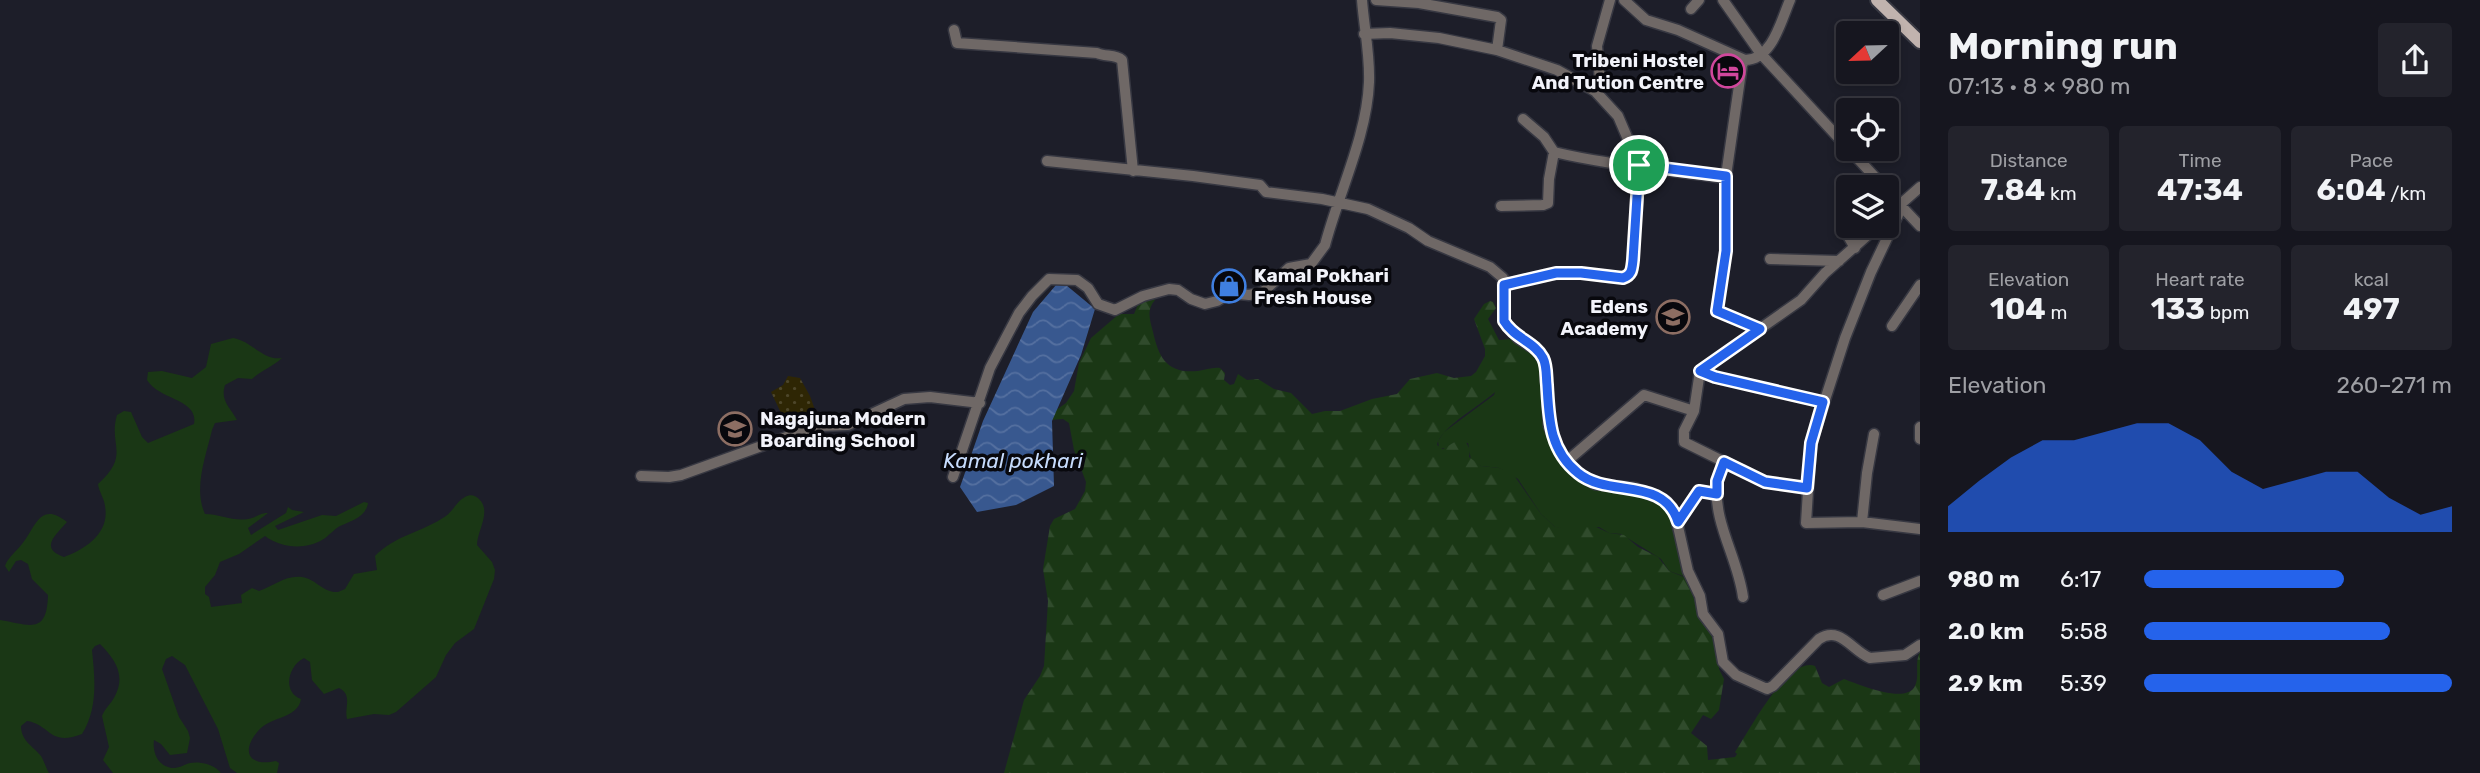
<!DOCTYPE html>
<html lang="en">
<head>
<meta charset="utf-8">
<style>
	:root { --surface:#16161f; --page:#23232c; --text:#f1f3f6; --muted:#9e9fa4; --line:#35353d; --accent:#2563eb }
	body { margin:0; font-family:Rubik,sans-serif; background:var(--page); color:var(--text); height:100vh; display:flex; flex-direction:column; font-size:26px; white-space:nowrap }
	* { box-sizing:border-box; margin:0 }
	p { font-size:23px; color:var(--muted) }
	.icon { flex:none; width:38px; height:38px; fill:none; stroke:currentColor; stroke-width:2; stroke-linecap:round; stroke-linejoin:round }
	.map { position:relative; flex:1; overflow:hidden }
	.panel { display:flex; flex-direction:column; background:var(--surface); width:560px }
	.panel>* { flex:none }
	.needle { width:46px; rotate:248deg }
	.fabs { position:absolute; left:1836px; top:21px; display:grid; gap:14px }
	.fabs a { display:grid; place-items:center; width:63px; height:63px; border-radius:7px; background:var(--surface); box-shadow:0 4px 10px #0003,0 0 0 2px var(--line); font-size:35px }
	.pin { position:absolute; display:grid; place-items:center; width:60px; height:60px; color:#fff; margin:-30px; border:4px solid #fff; border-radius:50%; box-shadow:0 2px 7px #0007 }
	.round { display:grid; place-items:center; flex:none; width:74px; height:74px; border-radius:7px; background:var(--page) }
	.headline { display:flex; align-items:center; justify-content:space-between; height:119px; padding:0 28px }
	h1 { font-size:38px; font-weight:700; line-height:52px }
	.metrics { display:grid; grid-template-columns:repeat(3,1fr); gap:10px; height:119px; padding:7px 28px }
	.metrics div { display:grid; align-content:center; border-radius:7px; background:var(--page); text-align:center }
	.metrics b { font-size:30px; font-weight:700 }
	.metrics small { font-size:19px; font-weight:400 }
	.metrics p { font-size:19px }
	.chart { height:196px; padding:14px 28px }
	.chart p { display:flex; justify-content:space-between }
	.chart svg { width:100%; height:126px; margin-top:7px; fill:var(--accent); opacity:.7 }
	ul { padding:0 28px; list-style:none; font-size:23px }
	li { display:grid; grid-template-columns:112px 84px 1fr; align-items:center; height:52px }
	li i { height:18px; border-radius:9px; background:var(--accent) }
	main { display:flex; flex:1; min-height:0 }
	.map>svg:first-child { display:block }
</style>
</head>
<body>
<main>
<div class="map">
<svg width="1920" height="773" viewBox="0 0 1920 773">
	<defs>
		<pattern id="forest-firs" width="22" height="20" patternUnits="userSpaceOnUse" patternTransform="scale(1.75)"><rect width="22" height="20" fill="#1a3715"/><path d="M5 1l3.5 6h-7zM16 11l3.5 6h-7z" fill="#304b2c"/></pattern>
		<pattern id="sand-dots" width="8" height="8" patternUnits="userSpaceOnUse" patternTransform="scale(1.75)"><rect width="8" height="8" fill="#2e2604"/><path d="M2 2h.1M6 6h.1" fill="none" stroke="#4d462a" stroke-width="1.8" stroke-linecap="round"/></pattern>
		<pattern id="water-waves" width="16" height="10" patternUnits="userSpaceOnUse" patternTransform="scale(1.75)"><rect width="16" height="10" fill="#38588f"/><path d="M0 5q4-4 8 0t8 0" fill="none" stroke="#5570a0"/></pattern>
	</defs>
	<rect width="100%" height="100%" fill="#1d1e29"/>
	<path fill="#1a3715" d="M1514,335L1542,359L1550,435L1582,479C1604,484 1661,491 1672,512C1679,525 1685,564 1689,580L1683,576L1669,571L1661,559L1621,534L1609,533L1599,527L1567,529L1555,527L1541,514L1518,479L1499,468L1481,466L1471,460L1468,443L1455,442L1446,448H1439L1438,441L1444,432L1494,395Z
		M233,338C252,341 263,361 282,358C272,367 262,370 252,379L238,378L225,385C220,401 230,407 237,420L215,423L212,430C206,456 193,488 205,514C220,514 236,523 252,518C259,516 260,513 268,513L248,528L251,535L286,513L288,507L292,510L304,512L275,526L278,530L322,515L336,516L364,502L368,503C366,517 351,521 340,526C333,530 329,536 322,540C305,550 281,548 265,536L239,554L220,562L215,575L205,587V594L209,597L211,607L242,603L241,595L252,588L259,591C274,586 285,575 302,577C316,579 323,593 338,592L345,589L354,574L377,570L375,556C395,535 423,532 446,516C453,511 457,501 465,497C470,494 475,495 479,499C492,511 477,531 477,545L492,562L495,570L494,579L474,629L455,643L446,655L436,677L396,712L389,715L374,714L347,719C344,707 353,695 339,688L324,694L312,680L310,662L304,658C288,666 282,692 301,699C298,719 270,716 258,731C241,751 248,767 276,761L279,763L277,773H237L230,768L218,729L185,665L172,656L166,659L162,669L179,717L188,731L190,738L187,753L170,755L161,744L154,740C152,753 159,768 174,768C180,768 185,764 190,763C201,761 215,765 221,773H113L103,760L109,747L102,716C105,708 111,704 115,696C126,675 115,659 100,644L95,646L92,650C95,679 98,708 82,734C49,747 50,724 27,721L21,726C21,741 33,746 41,756C44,761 46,768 49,773H0V620C30,625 47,635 48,595L32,579L28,564L21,560L16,561L9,572L5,566C8,557 16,552 22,544C35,528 40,500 67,522C57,534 38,548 64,557C86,549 110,533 105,506C104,498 99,492 98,484C131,454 108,446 117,415L124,411L131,412L142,437L148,443L194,424C199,399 159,400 147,380L148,372L162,371L192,378L206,367L211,344Z"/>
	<path fill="url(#forest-firs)" d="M1153,297L1155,300C1146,310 1150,320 1153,332C1159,358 1167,374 1198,371C1206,370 1212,367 1220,368L1225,373L1224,380L1230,385L1234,384L1238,374L1247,380L1258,379L1274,389L1291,393L1312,414L1325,411H1340L1372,399L1397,394L1410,379L1437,373L1454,378L1471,376L1476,372L1485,356V349L1474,319L1484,304L1490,301L1493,302L1496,308L1488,319L1499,340L1511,339C1543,385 1446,412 1437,445L1443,449L1458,440H1465L1470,450L1469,457L1481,466L1499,468L1513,474L1541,514L1555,527L1578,528L1592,525L1609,533L1624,535L1638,547L1658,557L1669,571L1686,578L1698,609L1700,620L1711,634L1719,658V669L1724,679L1719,710L1711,719L1703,715L1691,733L1707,746L1708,760L1735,757L1737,754L1735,752C1749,732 1787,656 1815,666L1822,683L1829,687L1844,679C1858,684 1906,705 1915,686C1920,676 1914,663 1920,652V773H1004L1024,700L1040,676L1044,666L1048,601L1043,569L1050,526L1054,519L1075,509L1085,491L1086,482L1074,450L1069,423L1063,419L1050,420L1052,413L1066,403L1074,391L1079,363L1091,338L1119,314H1134L1139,302Z"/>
	<path fill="url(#sand-dots)" d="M788,376L800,378L810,396L819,421L790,432L771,392L783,385Z"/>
	<path fill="url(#water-waves)" d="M1056,285H1066L1095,309L1081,355L1052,421L1054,486L1016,505L977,512L960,487L983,421L1033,312Z"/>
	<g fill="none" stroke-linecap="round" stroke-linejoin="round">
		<defs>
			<path id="minor" d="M1376,0L1419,3L1497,17L1501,20L1497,50
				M1624,0L1646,20L1678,30L1745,60
				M1723,0L1761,54L1848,148
				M1691,9L1699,0
				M954,30L957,43L1097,53C1105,57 1115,54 1122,60L1133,171
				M1364,34L1390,33L1439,38L1497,50L1557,70L1595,91L1618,116L1639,165L1632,272C1621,283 1597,274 1583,273C1556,271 1530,279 1504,285
				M1595,91L1600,80L1597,46L1610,0
				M1523,119L1544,137L1554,152C1608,165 1663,169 1717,177L1726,176
				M1849,149L1884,187
				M1047,161L1193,176L1260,185L1266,192L1322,199L1368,209L1409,228L1428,241L1490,267L1503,278L1504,321L1518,338L1538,351L1545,363L1549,426L1560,453L1576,472L1595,484L1635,488L1666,501L1675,513L1688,571L1700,596L1703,614L1718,634L1723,662L1736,675L1767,689L1773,686L1819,639C1840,625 1852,651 1870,658L1905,655L1920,645
				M1886,190L1920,226
				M1847,200V234L1855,248
				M1899,204L1898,215L1871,272L1845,338L1811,443L1806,523L1862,522L1920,529
				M1501,206L1543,205L1548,203L1549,179L1554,152
				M1886,217L1920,187
				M1770,259L1839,261
				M1892,326L1920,285
				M1760,329L1717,311L1725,251L1726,176L1742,65L1745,60C1772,60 1781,21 1790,0
				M1700,371L1715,377L1823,402
				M1694,411L1700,371L1801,300L1825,273L1878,226
				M1920,427V439
				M1566,462L1644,395L1694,411L1684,431V442L1765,482L1807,488
				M1724,462C1722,468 1718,476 1717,483C1713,523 1738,558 1743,597
				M641,476L669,477L681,475L817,426L848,425L904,399L930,397L980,403
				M953,477L990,368L1019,313L1032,296L1049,279L1077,280L1088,288L1098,304L1115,310L1143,296L1169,289L1178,290L1191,299L1205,304L1217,301L1230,293L1249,295L1263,292L1289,268L1311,264L1325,245C1339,192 1367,136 1369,82C1370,54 1364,27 1362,0
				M1678,522L1699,491L1717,494
				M1862,522L1867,473L1874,434
				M1883,595L1920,581"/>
			<path id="major" d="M1877,0L1920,42"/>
		</defs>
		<use href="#minor" stroke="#373842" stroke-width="13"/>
		<use href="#major" stroke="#373842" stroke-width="16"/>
		<use href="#minor" stroke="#6f6866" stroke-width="10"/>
		<use href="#major" stroke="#c1b3ae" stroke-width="12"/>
	</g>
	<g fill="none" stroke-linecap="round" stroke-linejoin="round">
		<defs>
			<path id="route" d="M1639,165L1726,176V251L1717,311L1760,329L1700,371L1715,377L1823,402L1811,443L1807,488L1765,482L1724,462L1717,481V494L1699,491L1678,522C1664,476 1608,498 1578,473C1549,450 1549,418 1547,385C1546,376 1547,366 1543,358C1535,342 1514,338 1504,321V285L1556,273H1581L1623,278C1632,275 1632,269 1633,260Z"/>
		</defs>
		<use href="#route" stroke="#fff" stroke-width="14"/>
		<use href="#route" stroke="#2563eb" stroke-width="9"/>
	</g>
	<defs>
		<symbol id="hotel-ring" viewBox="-11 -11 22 22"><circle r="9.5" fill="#08080d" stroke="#d1479c" stroke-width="1.5"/><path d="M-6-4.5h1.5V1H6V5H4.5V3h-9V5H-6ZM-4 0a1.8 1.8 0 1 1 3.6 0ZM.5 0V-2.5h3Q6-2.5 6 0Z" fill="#d1479c"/></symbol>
		<symbol id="shop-ring" viewBox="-11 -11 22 22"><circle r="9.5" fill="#08080d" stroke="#3f7fe0" stroke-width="1.5"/><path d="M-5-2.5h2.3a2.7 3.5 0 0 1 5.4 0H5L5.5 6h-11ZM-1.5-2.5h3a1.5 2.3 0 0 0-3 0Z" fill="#3f7fe0"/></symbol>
		<symbol id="school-ring" viewBox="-11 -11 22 22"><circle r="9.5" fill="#08080d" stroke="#8d6e63" stroke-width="1.5"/><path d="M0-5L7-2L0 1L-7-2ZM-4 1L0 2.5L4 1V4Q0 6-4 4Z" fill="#8d6e63"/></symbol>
	</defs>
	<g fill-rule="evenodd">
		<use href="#hotel-ring" x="1709" y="52" width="38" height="38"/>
		<use href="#shop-ring" x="1210" y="267" width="38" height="38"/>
		<use href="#school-ring" x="1654" y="298" width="38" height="38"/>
		<use href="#school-ring" x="716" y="410" width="38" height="38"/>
	</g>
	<g text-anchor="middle" stroke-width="7" stroke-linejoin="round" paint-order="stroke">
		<g font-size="19" font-weight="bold" fill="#f2f3fa" stroke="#08080d" text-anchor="end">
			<text x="1704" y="67">Tribeni Hostel<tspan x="1704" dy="22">And Tution Centre</tspan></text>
			<text x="1254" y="282" text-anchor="start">Kamal Pokhari<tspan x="1254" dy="22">Fresh House</tspan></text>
			<text x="1648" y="313">Edens<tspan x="1648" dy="22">Academy</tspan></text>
			<text x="760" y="425" text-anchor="start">Nagajuna Modern<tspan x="760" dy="22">Boarding School</tspan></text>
		</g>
		<g font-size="21" font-style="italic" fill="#c7dcfd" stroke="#08080d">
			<text x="1013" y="468">Kamal pokhari</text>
		</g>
	</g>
</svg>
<div class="fabs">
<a><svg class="needle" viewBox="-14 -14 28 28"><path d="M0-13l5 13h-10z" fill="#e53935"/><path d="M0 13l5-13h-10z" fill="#9e9fa4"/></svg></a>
<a><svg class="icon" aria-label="locate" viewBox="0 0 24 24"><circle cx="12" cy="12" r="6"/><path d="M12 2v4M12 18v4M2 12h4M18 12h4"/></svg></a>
<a><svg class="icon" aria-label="layers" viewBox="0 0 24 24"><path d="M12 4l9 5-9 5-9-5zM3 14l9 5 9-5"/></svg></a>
</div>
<div class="pin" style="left:1639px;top:165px;background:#1e9e55"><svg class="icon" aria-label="arrive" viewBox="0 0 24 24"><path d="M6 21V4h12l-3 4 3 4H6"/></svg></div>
</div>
<section class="panel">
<div class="headline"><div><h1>Morning run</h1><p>07:13 · 8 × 980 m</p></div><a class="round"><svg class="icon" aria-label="share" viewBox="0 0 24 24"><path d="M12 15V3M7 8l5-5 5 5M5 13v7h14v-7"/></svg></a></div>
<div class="metrics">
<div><p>Distance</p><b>7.84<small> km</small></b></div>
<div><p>Time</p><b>47:34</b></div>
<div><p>Pace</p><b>6:04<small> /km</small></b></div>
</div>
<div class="metrics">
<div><p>Elevation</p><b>104<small> m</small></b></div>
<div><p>Heart rate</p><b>133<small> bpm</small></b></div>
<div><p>kcal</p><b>497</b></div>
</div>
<div class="chart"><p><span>Elevation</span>260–271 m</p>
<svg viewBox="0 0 160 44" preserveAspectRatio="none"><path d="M0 44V35L10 26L20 18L30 12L40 12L50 9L60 6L70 6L80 12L90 23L100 29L110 26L120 23L130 23L140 32L150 38L160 35V44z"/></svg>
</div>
<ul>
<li><b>980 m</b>6:17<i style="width:65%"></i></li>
<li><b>2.0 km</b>5:58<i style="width:80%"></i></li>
<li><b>2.9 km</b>5:39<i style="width:100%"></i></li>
</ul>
</section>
</main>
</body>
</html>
